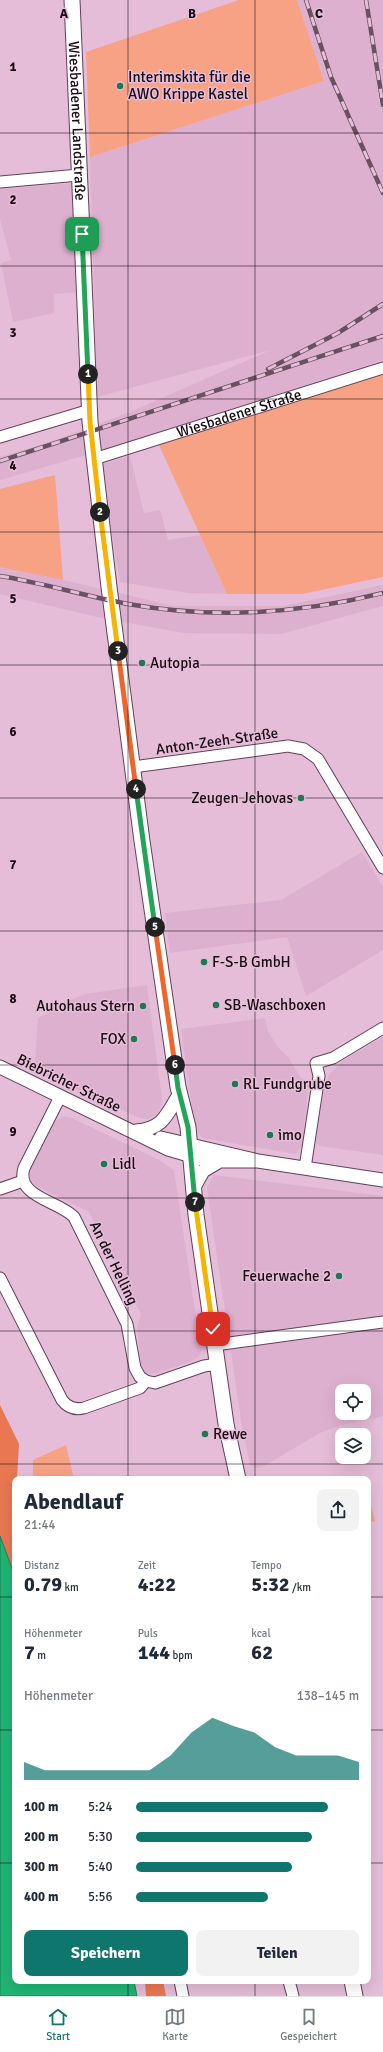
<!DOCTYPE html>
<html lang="de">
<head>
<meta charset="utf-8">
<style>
	:root { --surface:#fff; --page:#f2f2f3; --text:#1f2937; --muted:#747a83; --line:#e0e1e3; --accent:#0f766e }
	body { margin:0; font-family:Signika,sans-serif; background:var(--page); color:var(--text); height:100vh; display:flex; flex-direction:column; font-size:15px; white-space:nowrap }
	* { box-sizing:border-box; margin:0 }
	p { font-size:13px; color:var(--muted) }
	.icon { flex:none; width:22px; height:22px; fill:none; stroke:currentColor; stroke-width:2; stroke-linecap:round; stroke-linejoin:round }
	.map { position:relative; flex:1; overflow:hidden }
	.drawer { position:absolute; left:12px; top:1476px; width:359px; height:508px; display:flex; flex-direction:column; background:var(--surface); border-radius:8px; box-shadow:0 4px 16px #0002 }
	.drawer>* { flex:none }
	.buttons { position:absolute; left:335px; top:1384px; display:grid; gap:8px }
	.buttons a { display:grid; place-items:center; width:36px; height:36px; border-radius:8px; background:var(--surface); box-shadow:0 4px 16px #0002; font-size:20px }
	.pin { position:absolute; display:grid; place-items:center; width:34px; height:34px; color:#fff; margin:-17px; border-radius:8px; box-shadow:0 2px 6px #0006 }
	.km { position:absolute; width:20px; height:20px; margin:-10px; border-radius:50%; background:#222; color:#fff; font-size:11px; line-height:20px; text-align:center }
	.round { display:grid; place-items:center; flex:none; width:42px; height:42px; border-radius:8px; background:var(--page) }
	.summary { display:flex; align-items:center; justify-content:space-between; height:68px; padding:0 12px }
	h1 { font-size:22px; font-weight:700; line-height:30px }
	.figures { display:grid; grid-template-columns:repeat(3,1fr); gap:6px; height:68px; padding:4px 12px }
	.figures div { display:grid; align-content:center }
	.figures b { font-size:20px; font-weight:700 }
	.figures small { font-size:11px; font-weight:400 }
	.figures p { font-size:11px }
	.chart { height:112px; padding:8px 12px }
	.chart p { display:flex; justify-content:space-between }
	.chart svg { width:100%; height:72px; margin-top:4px; fill:var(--accent); opacity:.7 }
	.button { display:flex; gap:8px; margin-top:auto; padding:8px 12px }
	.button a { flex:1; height:46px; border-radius:8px; background:var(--accent); color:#fff; font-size:16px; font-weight:700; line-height:46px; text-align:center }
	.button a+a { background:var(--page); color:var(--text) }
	ul { padding:0 12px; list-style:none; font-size:13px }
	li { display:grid; grid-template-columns:64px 48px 1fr; align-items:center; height:30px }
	li i { height:10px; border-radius:5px; background:var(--accent) }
	.menu { display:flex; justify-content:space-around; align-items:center; height:56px; border-top:1px solid var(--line); background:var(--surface); font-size:11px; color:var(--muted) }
	.menu a { display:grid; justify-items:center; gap:2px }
	.menu .on { color:var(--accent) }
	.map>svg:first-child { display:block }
</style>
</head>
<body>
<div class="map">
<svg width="383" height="1996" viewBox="0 0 383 1996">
	<rect width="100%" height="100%" fill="#e5bdd8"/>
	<path fill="#deb0cf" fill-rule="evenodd" d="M297,0H383V360L138,440L0,480V457L62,438L137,409L271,350L97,397L90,157L324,81Z
		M73,183L80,292L54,294V313L13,322L1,263L11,260L0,219V189Z
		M130,456L144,513L160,510L168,540L200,535L227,594L188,593L120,582L103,480V464Z
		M0,567L63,580L174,606H283L383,585V606L281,634L183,633L97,617L0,594Z
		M362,852L383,887V950L306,996L287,937L170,953L165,913L281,900Z
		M147,985L162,1099L160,1109L155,1116L149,1119L140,1118L32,1070L35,1063L38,1018L47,1013L46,1010L85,994Z
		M265,1018L268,1032L278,1047L288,1057L301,1078L309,1081L302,1145L296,1154L202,1138L195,1130L181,1029Z
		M383,1037V1155L320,1146L316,1143V1141L324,1088L329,1075L342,1061Z
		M63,1116L72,1118L159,1160L174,1170L201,1350L199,1356L193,1361L154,1374L146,1373L141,1365L137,1327L141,1314L89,1212L35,1185L30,1178V1171L55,1122Z
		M214,1175L383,1196V1416L338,1426L320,1433L264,1466L257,1468L250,1465L241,1421L207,1188ZM342,1391H364V1413H342Z"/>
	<path fill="#f7a185" d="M239,0H297L324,81L90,157L86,52Z
		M383,372V577L302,594H227L159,445Z
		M55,475L63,580L0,567V489Z
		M66,1445L74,1479H33V1460Z
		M368,1492L375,1521L368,1523Z"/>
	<path fill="#e97752" d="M0,1405L19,1444L17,1479H15V1582L12,1568L0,1536Z
		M145,1981H163L166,1996H146Z"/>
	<path fill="#20b575" stroke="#1e8258" d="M0,1536L12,1568L15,1582V1981H134L137,1996H0Z"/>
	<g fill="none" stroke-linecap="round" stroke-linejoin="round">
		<defs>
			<g id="minor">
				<path d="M0,182L79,175"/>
				<path d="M0,437L90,410"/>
				<path id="s1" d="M94,459L383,368"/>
				<path d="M133,767L288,746L304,749L318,759L383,868"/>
				<path d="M60,1097L24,1168C15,1197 59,1201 74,1217L127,1324L135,1368L140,1377L146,1381L155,1383L204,1366L218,1364"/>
				<path d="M305,1168L319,1076L316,1063L333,1058L383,1028"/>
				<path d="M0,1189L23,1181"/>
				<path d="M0,1278L62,1400C68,1408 75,1410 84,1408L140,1388L146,1381"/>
				<path d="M215,1345L383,1322"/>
				<path d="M180,1981L183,1996"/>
				<path d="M289,1981L293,1996"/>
			</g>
			<path id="tertiary" d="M0,1067L168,1149L209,1161H258
				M136,1131C161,1129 166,1117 177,1098
				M161,1138L258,1161L383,1180
				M193,1189L203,1171L218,1162"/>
			<g id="secondary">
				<path id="s2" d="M72,0L90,422L109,587L142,841L178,1087L188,1127L196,1215L226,1424L238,1479"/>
				<path d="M352,1981L355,1996"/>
			</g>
		</defs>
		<use href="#minor" stroke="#624158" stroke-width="13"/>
		<use href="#tertiary" stroke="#624158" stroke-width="15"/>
		<use href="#secondary" stroke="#624158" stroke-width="17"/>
		<use href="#minor" stroke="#fff" stroke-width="11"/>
		<use href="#tertiary" stroke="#fff" stroke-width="13"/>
		<use href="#secondary" stroke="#fff" stroke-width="15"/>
		<defs>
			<path id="rail" d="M306,0L331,77L383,193
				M366,0L383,105
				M268,369L338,333L383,304
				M0,461L383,336
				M0,576C43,583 85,596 128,604C213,619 299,614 383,593"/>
		</defs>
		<use href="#rail" stroke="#685161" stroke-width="4.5"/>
		<use href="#rail" stroke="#e5bdd8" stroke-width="3" stroke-dasharray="9" stroke-linecap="butt"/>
	</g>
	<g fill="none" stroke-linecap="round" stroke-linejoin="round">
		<defs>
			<path id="split-1" d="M82,234L88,374"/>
			<path id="split-2" d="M88,374L90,422L100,512"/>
			<path id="split-3" d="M100,512L118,651"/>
			<path id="split-4" d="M118,651L136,789"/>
			<path id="split-5" d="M136,789L155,927"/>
			<path id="split-6" d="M155,927L175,1065"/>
			<path id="split-7" d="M175,1065L178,1088L188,1127L195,1202"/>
			<path id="split-8" d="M195,1202L213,1329"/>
		</defs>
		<use href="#split-1" stroke="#fff" stroke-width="8"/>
		<use href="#split-2" stroke="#fff" stroke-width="8"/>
		<use href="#split-3" stroke="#fff" stroke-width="8"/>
		<use href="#split-4" stroke="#fff" stroke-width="8"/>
		<use href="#split-5" stroke="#fff" stroke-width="8"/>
		<use href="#split-6" stroke="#fff" stroke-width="8"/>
		<use href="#split-7" stroke="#fff" stroke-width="8"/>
		<use href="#split-8" stroke="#fff" stroke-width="8"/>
		<use href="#split-1" stroke="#22a559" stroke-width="5"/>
		<use href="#split-2" stroke="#f5b400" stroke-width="5"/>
		<use href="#split-3" stroke="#f5b400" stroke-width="5"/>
		<use href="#split-4" stroke="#f0652b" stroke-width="5"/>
		<use href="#split-5" stroke="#22a559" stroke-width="5"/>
		<use href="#split-6" stroke="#f0652b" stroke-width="5"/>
		<use href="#split-7" stroke="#22a559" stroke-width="5"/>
		<use href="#split-8" stroke="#f5b400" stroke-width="5"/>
	</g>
	<path fill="none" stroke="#180b14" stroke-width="1" stroke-opacity="0.55" d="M128,0V1479M255,0V1479M0,133H383M0,266H383M0,399H383M0,532H383M0,665H383M0,798H383M0,931H383M0,1065H383M0,1198H383M0,1331H383M0,1464H383M0,1597H15M368,1597H383M0,1730H15M368,1730H383M0,1863H15M368,1863H383M128,1981V1996M255,1981V1996"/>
	<g fill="#1d794f" stroke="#e5bdd8" stroke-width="1.5">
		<circle cx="120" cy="86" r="4"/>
		<circle cx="142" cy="663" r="4"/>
		<circle cx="301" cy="798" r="4"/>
		<circle cx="204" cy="962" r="4"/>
		<circle cx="216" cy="1005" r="4"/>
		<circle cx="143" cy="1006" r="4"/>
		<circle cx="134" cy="1039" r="4"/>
		<circle cx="235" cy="1084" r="4"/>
		<circle cx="270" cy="1135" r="4"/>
		<circle cx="104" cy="1164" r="4"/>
		<circle cx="339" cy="1276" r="4"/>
		<circle cx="205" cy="1434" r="4"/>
	</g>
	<g text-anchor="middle" stroke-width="3" stroke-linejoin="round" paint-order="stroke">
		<g font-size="15" fill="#180b14" stroke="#e5bdd8" text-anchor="start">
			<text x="128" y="82">Interimskita für die<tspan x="128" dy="17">AWO Krippe Kastel</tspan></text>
			<text x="150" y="668">Autopia</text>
			<text x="293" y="803" text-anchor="end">Zeugen Jehovas</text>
			<text x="212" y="967">F-S-B GmbH</text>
			<text x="224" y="1010">SB-Waschboxen</text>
			<text x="135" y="1011" text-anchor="end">Autohaus Stern</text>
			<text x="126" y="1044" text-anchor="end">FOX</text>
			<text x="243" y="1089">RL Fundgrube</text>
			<text x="278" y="1140">imo</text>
			<text x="112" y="1169">Lidl</text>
			<text x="331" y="1281" text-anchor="end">Feuerwache 2</text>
			<text x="213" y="1439">Rewe</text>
		</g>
		<g font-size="15" fill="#180b14" stroke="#e5bdd8">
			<text dy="5" stroke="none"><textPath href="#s2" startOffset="121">Wiesbadener Landstraße</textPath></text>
			<text dy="5" stroke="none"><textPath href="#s1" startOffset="152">Wiesbadener Straße</textPath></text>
			<text transform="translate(217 741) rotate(-8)" y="5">Anton-Zeeh-Straße</text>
			<text transform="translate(69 1083) rotate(26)" y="5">Biebricher Straße</text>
			<text transform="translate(114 1263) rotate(64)" y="5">An der Helling</text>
		</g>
	</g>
	<g font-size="13" text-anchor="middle" font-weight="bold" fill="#180b14" stroke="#e5bdd8" stroke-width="3" stroke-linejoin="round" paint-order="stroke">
		<text x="64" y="18">A</text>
		<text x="192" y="18">B</text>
		<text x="319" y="18">C</text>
		<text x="13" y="71">1</text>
		<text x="13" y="204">2</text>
		<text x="13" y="337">3</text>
		<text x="13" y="470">4</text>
		<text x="13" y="603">5</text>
		<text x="13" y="736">6</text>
		<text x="13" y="869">7</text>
		<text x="13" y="1003">8</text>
		<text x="13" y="1136">9</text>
	</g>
</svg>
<div class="buttons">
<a><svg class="icon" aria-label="locate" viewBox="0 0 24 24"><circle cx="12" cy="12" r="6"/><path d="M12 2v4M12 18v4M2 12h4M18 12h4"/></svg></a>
<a><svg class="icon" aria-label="layers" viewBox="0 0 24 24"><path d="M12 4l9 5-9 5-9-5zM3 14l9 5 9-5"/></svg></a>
</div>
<div class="pin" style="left:82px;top:234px;background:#1e9e55"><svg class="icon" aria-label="arrive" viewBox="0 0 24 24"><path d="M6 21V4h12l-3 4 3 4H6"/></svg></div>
<div class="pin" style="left:213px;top:1329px;background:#d93025"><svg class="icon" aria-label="check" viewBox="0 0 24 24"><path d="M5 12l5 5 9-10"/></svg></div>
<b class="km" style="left:88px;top:374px">1</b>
<b class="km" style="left:100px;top:512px">2</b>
<b class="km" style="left:118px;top:651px">3</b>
<b class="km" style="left:136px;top:789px">4</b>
<b class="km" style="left:155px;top:927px">5</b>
<b class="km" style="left:175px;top:1065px">6</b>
<b class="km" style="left:195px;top:1202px">7</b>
<section class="drawer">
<div class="summary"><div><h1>Abendlauf</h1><p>21:44</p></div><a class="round"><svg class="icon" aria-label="share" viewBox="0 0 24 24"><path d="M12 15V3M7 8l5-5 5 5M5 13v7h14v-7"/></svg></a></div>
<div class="figures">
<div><p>Distanz</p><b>0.79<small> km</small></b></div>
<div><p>Zeit</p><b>4:22</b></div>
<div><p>Tempo</p><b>5:32<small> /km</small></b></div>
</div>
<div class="figures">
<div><p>Höhenmeter</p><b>7<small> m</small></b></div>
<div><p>Puls</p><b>144<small> bpm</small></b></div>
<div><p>kcal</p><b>62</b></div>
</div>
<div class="chart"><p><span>Höhenmeter</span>138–145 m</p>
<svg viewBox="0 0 160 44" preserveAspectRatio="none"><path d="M0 44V33L10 38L20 38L30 38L40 38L50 38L60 38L70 29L80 15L90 6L100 11L110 15L120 24L130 29L140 29L150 29L160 33V44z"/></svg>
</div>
<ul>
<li><b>100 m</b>5:24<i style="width:86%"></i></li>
<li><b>200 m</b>5:30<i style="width:79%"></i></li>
<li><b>300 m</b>5:40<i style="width:70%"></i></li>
<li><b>400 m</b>5:56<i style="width:59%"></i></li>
</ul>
<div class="button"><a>Speichern</a><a>Teilen</a></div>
</section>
</div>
<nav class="menu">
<a class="on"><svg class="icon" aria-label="home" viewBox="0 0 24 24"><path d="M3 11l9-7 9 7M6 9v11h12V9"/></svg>Start</a>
<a><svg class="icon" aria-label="map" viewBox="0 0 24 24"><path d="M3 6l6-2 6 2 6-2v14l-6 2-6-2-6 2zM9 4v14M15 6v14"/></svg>Karte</a>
<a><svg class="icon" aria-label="saved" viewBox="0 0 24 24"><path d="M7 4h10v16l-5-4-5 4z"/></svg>Gespeichert</a>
</nav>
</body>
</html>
